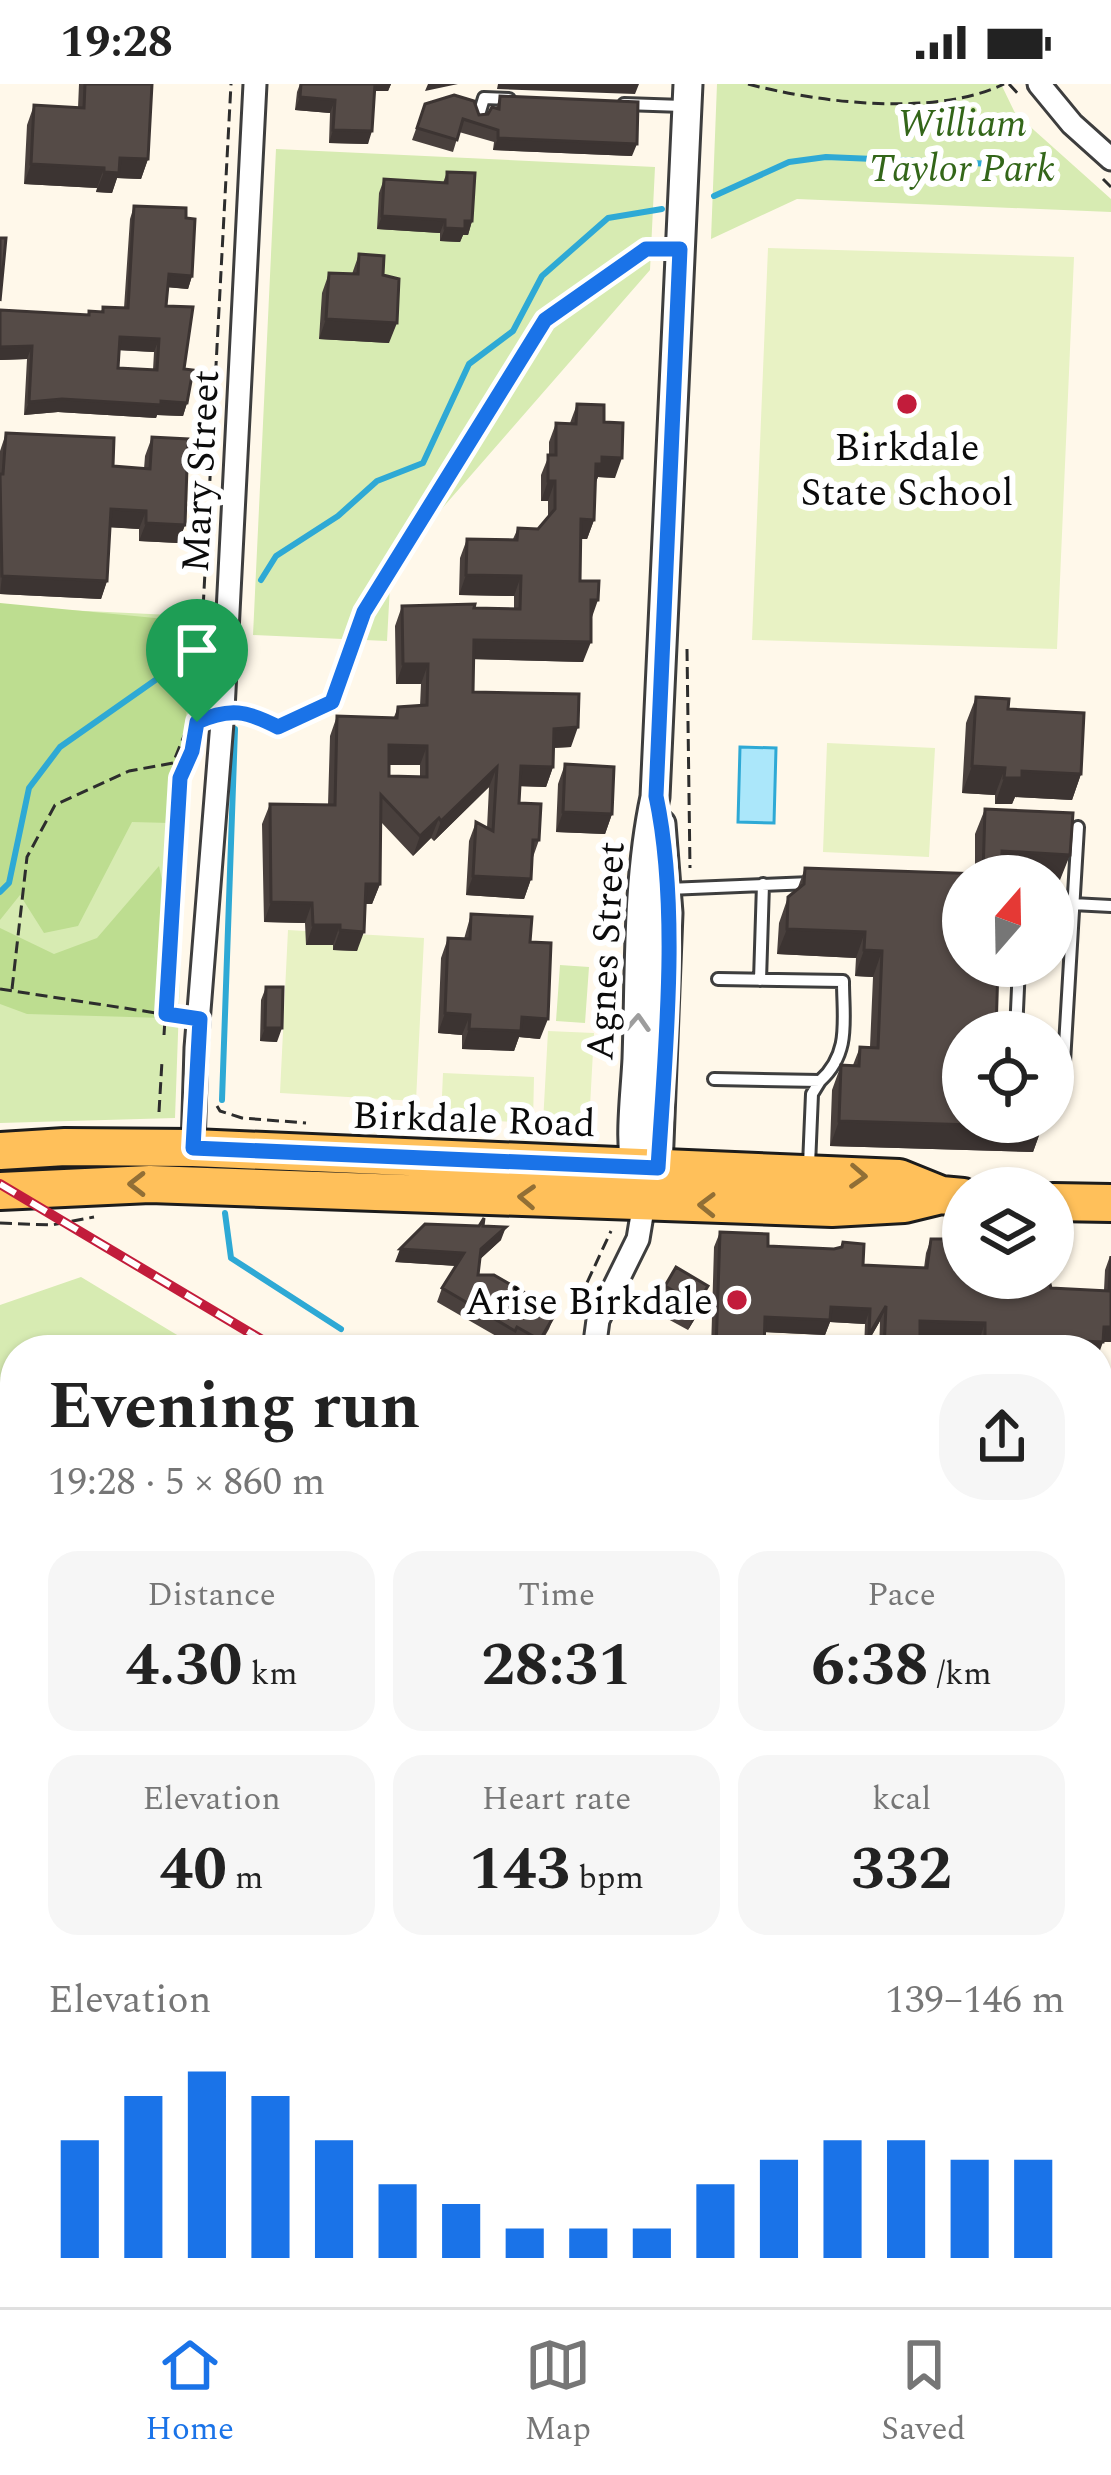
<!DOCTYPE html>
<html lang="en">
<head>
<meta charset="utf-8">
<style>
	:root { --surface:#fff; --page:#f6f6f6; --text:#222; --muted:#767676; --line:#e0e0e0; --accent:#1a73e8 }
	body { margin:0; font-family:Spectral,serif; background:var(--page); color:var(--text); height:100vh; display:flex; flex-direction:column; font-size:45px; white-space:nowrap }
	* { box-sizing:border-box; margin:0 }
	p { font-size:39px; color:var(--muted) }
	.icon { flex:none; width:66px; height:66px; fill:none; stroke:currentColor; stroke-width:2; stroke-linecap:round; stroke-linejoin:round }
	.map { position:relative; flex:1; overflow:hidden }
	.panel { position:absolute; left:0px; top:1251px; width:1113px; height:972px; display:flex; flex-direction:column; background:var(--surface); border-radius:48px 48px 0 0; box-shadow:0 3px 9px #0004 }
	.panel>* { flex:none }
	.needle { width:78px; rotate:20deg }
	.fabs { position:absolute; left:942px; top:771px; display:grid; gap:24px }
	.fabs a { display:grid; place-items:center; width:132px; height:132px; border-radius:50%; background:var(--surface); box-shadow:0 3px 9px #0004; font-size:60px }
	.pin { position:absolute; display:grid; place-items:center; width:102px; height:102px; color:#fff; margin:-123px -51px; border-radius:50% 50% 50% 0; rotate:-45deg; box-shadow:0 0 12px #0007 }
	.pin .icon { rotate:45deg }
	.round { display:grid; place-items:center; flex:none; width:126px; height:126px; border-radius:48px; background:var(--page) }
	.head { display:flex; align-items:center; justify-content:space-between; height:204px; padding:0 48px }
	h1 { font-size:66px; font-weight:700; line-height:90px }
	.figures { display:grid; grid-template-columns:repeat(3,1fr); gap:18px; height:204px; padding:12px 48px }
	.figures div { display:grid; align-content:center; border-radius:30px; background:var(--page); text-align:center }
	.figures b { font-size:60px; font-weight:700 }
	.figures small { font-size:33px; font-weight:400 }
	.figures p { font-size:33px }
	.chart { height:336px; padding:24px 48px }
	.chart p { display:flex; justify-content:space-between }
	.chart svg { width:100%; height:216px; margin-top:12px; stroke:var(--accent); stroke-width:6 }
	.status { display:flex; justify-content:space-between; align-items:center; height:84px; padding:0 60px; background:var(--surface); direction:ltr }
	.status svg { height:33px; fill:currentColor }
	.dock { display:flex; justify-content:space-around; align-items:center; height:168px; border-top:3px solid var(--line); background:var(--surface); font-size:33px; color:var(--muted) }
	.dock a { display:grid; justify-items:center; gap:6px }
	.dock .on { color:var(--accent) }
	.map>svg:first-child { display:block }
</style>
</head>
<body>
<div class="status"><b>19:28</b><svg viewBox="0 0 49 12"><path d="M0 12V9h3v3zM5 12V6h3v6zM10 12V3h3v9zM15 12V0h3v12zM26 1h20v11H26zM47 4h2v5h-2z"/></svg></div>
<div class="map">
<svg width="1111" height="2223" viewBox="0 0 1111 2223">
	<rect width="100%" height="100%" fill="#fff8ea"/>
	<path fill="#d7ebb2" d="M717,0H1001L1015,29L1111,115V128L797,115L711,155Z
		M276,65L655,83L650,186L391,483L387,557L253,551Z
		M0,523L193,532L175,1034L0,1039Z
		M560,881L589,883L585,939L556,937Z
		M81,1193L202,1266H15V1473L0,1465V1221Z
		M1098,1792L1111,1799V2223H1077L1063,2208H1098Z"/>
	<path fill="#bddd90" d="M0,519L186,537L190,605L170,739L132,738L78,842L44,849L20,811L0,836Z
		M159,782L173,847L165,934L27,930L0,920V844L54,870L97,854Z"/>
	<path fill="#e8f2c4" d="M768,164L1074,173L1057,565L752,556Z
		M827,659L935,664L929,773L823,768Z
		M288,846L424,854L416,1017L280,1009Z
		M548,947L594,949L589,1041L543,1039Z
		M443,989L534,993L533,1039L441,1034Z"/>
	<path fill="#abe7fa" stroke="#2ea9d5" stroke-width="3" d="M740,663L776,664L774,739L738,738Z
		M1111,1964V2054L1098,2040V1970Z"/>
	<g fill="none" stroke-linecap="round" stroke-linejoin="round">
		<path stroke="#2ea9d5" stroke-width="6" d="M714,112L789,78L826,73L1045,82
			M261,496L276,472L338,432L377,397L423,379L469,280L513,247L542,192L608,134L662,125
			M0,808L9,799L29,704L60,663L191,571
			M222,1016L235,645
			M225,1129L231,1174L341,1245"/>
		<defs>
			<path id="service" d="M624,20L683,22
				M478,34L484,14L509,15
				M668,805L811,799
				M1053,819L1111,822
				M760,896L763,800
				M1016,948L1019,882
				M714,995L820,997C851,969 843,936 843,897L718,895
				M1053,995H1063L1078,743
				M809,1081L812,1010L820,997
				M1098,1305L1103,1314L1098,1426
				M1098,1669L1111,1654
				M658,2223L666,2208"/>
			<path id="minor" d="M1039,0L1072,40L1111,75
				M193,1064L196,964L223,626L255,0
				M594,1266L598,1236L638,1155L644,1119
				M1098,1558L1111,1565
				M0,1655L13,1662
				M0,1786L15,1759
				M0,1951L15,1924
				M0,2006L15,2015
				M0,2089L15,2097
				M0,2173L15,2181
				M257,2208L269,2223
				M138,2223L161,2212L173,2216L180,2223
				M421,2223L422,2208"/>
			<path id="tertiary" d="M638,1097C628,1059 635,1015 637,975C640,889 637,797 655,713L688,0
				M651,1102L658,1084L668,829L661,740"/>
			<path id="primary" d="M0,1067L65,1063L193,1064L899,1094L941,1111
				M0,1107L150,1100L832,1124L904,1120L941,1111L963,1113
				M1053,1118L1111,1119"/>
		</defs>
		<use href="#service" stroke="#3e3e3e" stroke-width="16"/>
		<use href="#minor" stroke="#3e3e3e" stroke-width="27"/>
		<use href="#tertiary" stroke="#3e3e3e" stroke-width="33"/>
		<use href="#primary" stroke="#1c1c1c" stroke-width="42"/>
		<path stroke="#2d2d2d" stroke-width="3" stroke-dasharray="12 6" stroke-linecap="butt" d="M748,0C820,19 936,33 1004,0
			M1009,0L1020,12
			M1103,95L1111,103
			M687,565L690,784
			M243,627L278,643L332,618L364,528L545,236L646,165H654
			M0,905L176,932
			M12,905L27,773L55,721L129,687L173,679L188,642L200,637
			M164,951L180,694L192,667L197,638L231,0
			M217,1022L220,1027L242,1034L306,1039
			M159,1028L162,977
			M0,1139L52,1141L94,1133
			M572,1231L611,1147
			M570,1257L571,1266
			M0,1395L15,1424
			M1098,1463H1111
			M1098,1589L1111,1593
			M1074,2208L1088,2223"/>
		<use href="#service" stroke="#fff" stroke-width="10"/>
		<use href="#minor" stroke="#fff" stroke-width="21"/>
		<use href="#tertiary" stroke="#fff" stroke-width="27"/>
		<use href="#primary" stroke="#ffc05a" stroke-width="36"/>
		<defs>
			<path id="rail" d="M0,1100L279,1266
				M1098,1746L1111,1754"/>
		</defs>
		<use href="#rail" stroke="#c21c3b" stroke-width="10"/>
		<use href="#rail" stroke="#fff" stroke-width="6" stroke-dasharray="18" stroke-linecap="butt"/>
	</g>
	<path fill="#49403d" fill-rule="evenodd" d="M79,0H152L148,75L141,95L117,94L112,109L96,108L97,104L24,100L27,41L34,21L78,24Z
		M300,0H391L388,7H374L368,60L329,59L330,29L295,26L297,8Z
		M500,12L632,72L493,66L494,58L459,48L453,68L412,56L425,20L479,31L488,30L496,24Z
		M447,88L472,137L468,151H463L460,158L440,157V149L377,145L379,109L384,95L443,99Z
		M134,122L186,134L192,192L188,205L168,203L166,222L184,285L187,319L183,332L157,331L156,334L58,328L24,331L27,275L0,276V226L88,231L89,227L101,228L103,223L124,224L130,135ZM119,266L154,268L153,286L118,284Z
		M359,170L383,191L389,259L319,255L322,209L329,189L352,190Z
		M577,320L604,338L615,394L598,393L595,400L594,436L587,455H581L580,497L591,536L583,578L474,575L473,608L571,663L554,664L553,683L546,703L520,702L519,719L539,756L532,776L531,795L524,815L466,811L469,757L476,738L487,744L489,703L434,757L431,754L413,772L381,738L380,800L372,820H365L357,867L333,866V861H306L305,839L264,838L262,740L270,720L328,721L330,652L337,632L394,633L398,623L420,622L421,600H396L395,542L402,522L514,525V512L459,511L460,474L467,455H513L518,444L538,445L548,433V417H541V391L549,371V358L556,339H570ZM389,681H420V693L389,692Z
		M6,349L113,382L144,385L145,372L152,353L185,441L178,459L139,457V445L110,443L107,497L101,515L0,510V367Z
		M976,613L1008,625L1081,690L1072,716L1015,713L1012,720H995V711L962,709L966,639Z
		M565,680L612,730L605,750L556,748L558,700Z
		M985,725L1060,796H1053V792H963V948L1042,1043L1033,1068L830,1062L832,1006L841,981H853L860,963H870L873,893L855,892L856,874L777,870L779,839L788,813L797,806L805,784L975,790V750Z
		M471,830L530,858L540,955L519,953L514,967L462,965V951L438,949L441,874L448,854L464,855Z
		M266,903L277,958L260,957L261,916Z
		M483,1142L501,1156L480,1175L478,1191L554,1232L549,1245L537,1266H529L512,1256L510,1260L437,1218L442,1204L456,1182L395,1178Z
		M720,1148L768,1162L834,1165L841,1164L843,1158L863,1181L924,1184L926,1169L931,1155L1013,1199L1051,1204L1104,1206L1105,1186L1110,1172L1111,1258H1103L1098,1266H980V1254L920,1252V1266H879L880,1237L864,1265L865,1240L830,1238L825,1251L765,1248L764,1266H711L714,1163Z
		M665,1202H708L699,1228L688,1246L655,1228Z
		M89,2208H129L125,2223H88L86,2221Z
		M209,2208H244L243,2211L253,2223H201L206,2211Z
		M286,2208H373L364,2218L369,2223H295L289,2218L291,2212Z
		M687,2208H829L822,2223H679Z
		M845,2208H997L1010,2223H828Z"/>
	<path fill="#3c3432" d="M372,0H391L388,7H370Z
		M428,0H458L425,7Z
		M498,0H639L635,10L497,5Z
		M300,13L335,16L330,29L295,26Z
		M333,46L372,47L368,60L329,59Z
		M498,54L637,60L632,72L493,66Z
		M120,74L148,75L141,95L117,94L112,109L96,108L104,88Z
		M31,80L104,84L97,104L24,100Z
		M382,132L445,136L440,149L377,145Z
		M465,137H472L468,151H463L460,158L440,157L445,144Z
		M169,190L192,192L188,205L164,203Z
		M326,235L397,239L389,259L319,255Z
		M120,253L159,255L154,268L115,266Z
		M32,262L27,275L0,276V263Z
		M62,315L161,317L187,319L183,332L157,331L156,334L58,328L24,331L29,318Z
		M602,373L622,374L615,394L598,393L595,400L596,380Z
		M548,397H555L548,417H541Z
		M111,425L146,427L139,445L104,443Z
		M581,435L594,436L587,455H574Z
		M146,439L185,441L178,459L139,457Z
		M466,491L521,492L514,512L459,511Z
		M2,492L107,497L101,515L0,510Z
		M591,516H598L591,536Z
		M474,556L591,558L583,578L467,575Z
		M403,580H428L421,600H396Z
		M578,643L571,663L547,664L554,645Z
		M389,661L427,662L420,681H382Z
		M521,682L553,683L546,703L513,702Z
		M972,682L1005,684L995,711L962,709Z
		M497,683L489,703L434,757L441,737Z
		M1022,687L1081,690L1072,716L1015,713L1012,720H995L1004,694Z
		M563,728L612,730L605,750L556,748Z
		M439,734L431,754L413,772L420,752Z
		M1002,767L1070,771L1060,796H1053V792H993Z
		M473,792L531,795L524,815L466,811Z
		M366,800H380L372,820H359Z
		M271,818L312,819L305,839L264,838Z
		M313,841H340L333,861H306Z
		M787,845L865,848L856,874L777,870Z
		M340,846L364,848L357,867L333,866Z
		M864,866L882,867L873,893L855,892Z
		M445,929L470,931L462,951L438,949Z
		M522,933L548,935L540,955L519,953L514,967L462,965L469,945Z
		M265,944H282L277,958L260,957Z
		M839,1037L1042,1043L1033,1068L830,1062Z
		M506,1143L501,1156L476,1179L481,1165Z
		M400,1165L464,1169L459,1182L395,1178Z
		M708,1202L699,1228L688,1246L697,1220Z
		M886,1222L880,1237L864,1265L869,1251Z
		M831,1223L870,1225L865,1240L830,1238L825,1251L760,1248L765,1233Z
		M920,1237L985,1239L980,1254L915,1251Z
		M1104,1243H1111V1258H1103L1098,1272V1266H1056L1060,1256Z
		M985,1262L1004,1263L1003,1266H983Z
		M366,2208H373L360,2223V2215Z
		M825,2208H829L822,2223H818Z
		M930,2210L925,2223H915Z"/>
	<path fill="#554b47" stroke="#3c3432" stroke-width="3" fill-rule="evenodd" d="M85,0H152L148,75L120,74L119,89L104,88V84L31,80L34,21L84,24Z
		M301,0H375L372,47L333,46L335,16L300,13Z
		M454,11L474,17L479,31L488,30L492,23L499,25L500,12L638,18L637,60L498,54V46L463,35L457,56L417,44L425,20Z
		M447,88L475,89L472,137H465V145L445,144V136L382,132L384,95L447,99Z
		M134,122L186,124V134L195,135L192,192L169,190L166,222L193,223L184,285L193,286L187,319L161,317V321L62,315L29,318L32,262L0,263V226L89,231V227L103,228V223L128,224ZM120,253L159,255L157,286L118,284Z
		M0,154H6L0,217Z
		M359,170L384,172L383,191L399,195L397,239L326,235L329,189L358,190Z
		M577,320L604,321V338L623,339L622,374L602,373V380H596L594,436L581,435L580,497H599L598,516H591V558L474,556L473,608L579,610L578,643L554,645L553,683L521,682L519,719L541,720L539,756H533L531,795L473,792L476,738L493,747L497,683L441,737L439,734L420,752L381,711L380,800H366L364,848L340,846V841H313L312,819L271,818L270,720L335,721L337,632L397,634L398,623L427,621L428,580H403L402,522L475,520L474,524L520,525L521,492L466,491L467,455L517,456L518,444L538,445L555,425V397H548V371H556V339L576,340ZM389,661L427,662V693L389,692Z
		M6,349L114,354L113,382L150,385L152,353L188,355L185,441L146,439V427L111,425L107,497L2,492L0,390H3Z
		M976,613L1009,615L1008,625L1084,629L1081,690L1022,687V694H1004L1005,684L972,682Z
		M565,680L614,683L612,730L563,728Z
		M985,725L1073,729L1070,771L1002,767L1001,792H963V882H998L996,948H963V1038H1042V1043L839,1037L841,981L859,982L860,963L878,964L882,867L864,866L865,848L787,845L788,813L804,800L805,784L983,790Z
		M471,830L532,833L530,858L551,859L548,935L522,933L521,947L469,945L470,931L445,929L448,854L470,855Z
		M266,903H283L282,944H265Z
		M484,1134L483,1142L506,1143L481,1165L478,1191H494L534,1214L531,1219L554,1232L540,1256L517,1243L515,1247L442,1204L464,1169L400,1165L425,1140L479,1142Z
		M720,1148L768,1150V1162L834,1165L842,1163L843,1158L864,1160L863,1181L927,1184L931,1155H963V1194H1013V1199L1050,1200L1051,1204L1109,1207L1111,1172V1243H1104L1103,1258L1060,1256L1059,1266H1004V1263L985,1262V1239L920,1237V1266H884L886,1222L869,1251L870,1225L831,1223L830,1236L765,1233L764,1266H716Z
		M676,1183L708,1202L697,1220L665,1202Z
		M91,2208H129L128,2213L117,2223H92L98,2217Z
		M209,2208H241L253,2223H216L206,2211Z
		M299,2208H366L360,2215L369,2223H317Z
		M445,2208H527L517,2223H441L449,2213Z
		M687,2208H726L717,2223H679Z
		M738,2208H797L789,2223H762Z
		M803,2208H825L820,2218Z
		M845,2208H997L1010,2223H941L930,2210L915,2223H828Z
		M172,2212L181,2223H158Z"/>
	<defs><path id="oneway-chevron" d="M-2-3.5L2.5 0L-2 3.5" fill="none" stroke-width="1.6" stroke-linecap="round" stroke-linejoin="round" transform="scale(3)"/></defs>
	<use stroke="#9d9d9d" href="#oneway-chevron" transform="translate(638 939) rotate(-87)"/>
	<g stroke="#916f36">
		<use href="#oneway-chevron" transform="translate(858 1092) rotate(3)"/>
		<use href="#oneway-chevron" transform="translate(137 1100) rotate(-180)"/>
		<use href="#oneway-chevron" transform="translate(527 1113) rotate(-177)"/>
		<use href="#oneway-chevron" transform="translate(707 1121) rotate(-179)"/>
	</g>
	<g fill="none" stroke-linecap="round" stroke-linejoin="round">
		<defs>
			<path id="route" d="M646,165H680L656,712C680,826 665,968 658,1084L193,1064L200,935L166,930L180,694L192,667L197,638C230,623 247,627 278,643L332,618L364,528L545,236Z"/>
		</defs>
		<use href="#route" stroke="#fff" stroke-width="24"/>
		<use href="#route" stroke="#1a73e8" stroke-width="15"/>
	</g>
	<g fill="#c21c3b" stroke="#fff" stroke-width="4.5">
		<circle cx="907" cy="320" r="12"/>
		<circle cx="737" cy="1216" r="12"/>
	</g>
	<g text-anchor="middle" stroke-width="12" stroke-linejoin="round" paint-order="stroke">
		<g font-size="39" font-style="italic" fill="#336619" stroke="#fff">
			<text x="962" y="52">William<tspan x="962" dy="45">Taylor Park</tspan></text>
		</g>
		<g font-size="39" fill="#0b0b0b" stroke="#fff">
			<text x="907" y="376">Birkdale<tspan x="907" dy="45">State School</tspan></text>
			<text x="713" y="1230" text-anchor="end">Arise Birkdale</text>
		</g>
		<g font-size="39" fill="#0b0b0b" stroke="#fff">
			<text transform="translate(199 387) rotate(-87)" y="14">Mary Street</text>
			<text transform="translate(604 867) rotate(-87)" y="14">Agnes Street</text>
			<text transform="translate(474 1034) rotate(2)" y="14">Birkdale Road</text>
		</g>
	</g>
</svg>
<div class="fabs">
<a><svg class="needle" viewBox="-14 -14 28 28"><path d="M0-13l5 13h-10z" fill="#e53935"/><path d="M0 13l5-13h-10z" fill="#767676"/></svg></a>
<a><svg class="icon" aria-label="locate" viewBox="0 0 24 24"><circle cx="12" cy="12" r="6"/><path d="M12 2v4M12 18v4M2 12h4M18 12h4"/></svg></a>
<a><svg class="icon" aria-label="layers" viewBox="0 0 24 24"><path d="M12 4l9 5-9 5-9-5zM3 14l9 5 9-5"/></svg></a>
</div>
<div class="pin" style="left:197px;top:638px;background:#1e9e55"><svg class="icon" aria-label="arrive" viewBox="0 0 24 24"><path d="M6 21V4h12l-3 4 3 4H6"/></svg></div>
<section class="panel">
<div class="head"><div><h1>Evening run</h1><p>19:28 · 5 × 860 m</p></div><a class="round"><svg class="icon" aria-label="share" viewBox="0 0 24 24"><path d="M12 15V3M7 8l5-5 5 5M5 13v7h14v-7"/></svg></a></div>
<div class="figures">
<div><p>Distance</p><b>4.30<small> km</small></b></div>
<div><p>Time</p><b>28:31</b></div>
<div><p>Pace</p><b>6:38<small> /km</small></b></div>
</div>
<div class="figures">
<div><p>Elevation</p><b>40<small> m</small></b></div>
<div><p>Heart rate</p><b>143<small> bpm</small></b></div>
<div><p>kcal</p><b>332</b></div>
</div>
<div class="chart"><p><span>Elevation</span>139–146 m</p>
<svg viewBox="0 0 160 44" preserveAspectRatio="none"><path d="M5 44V20M15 44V11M25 44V6M35 44V11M45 44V20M55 44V29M65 44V33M75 44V38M85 44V38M95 44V38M105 44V29M115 44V24M125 44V20M135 44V20M145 44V24M155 44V24"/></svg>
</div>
</section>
</div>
<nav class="dock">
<a class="on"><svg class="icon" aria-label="home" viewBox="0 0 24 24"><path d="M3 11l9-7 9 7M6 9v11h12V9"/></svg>Home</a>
<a><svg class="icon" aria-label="map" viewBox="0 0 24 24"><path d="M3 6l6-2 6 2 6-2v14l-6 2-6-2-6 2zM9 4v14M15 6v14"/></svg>Map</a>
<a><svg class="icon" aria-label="saved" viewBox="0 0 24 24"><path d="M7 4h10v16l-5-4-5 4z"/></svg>Saved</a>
</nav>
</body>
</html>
